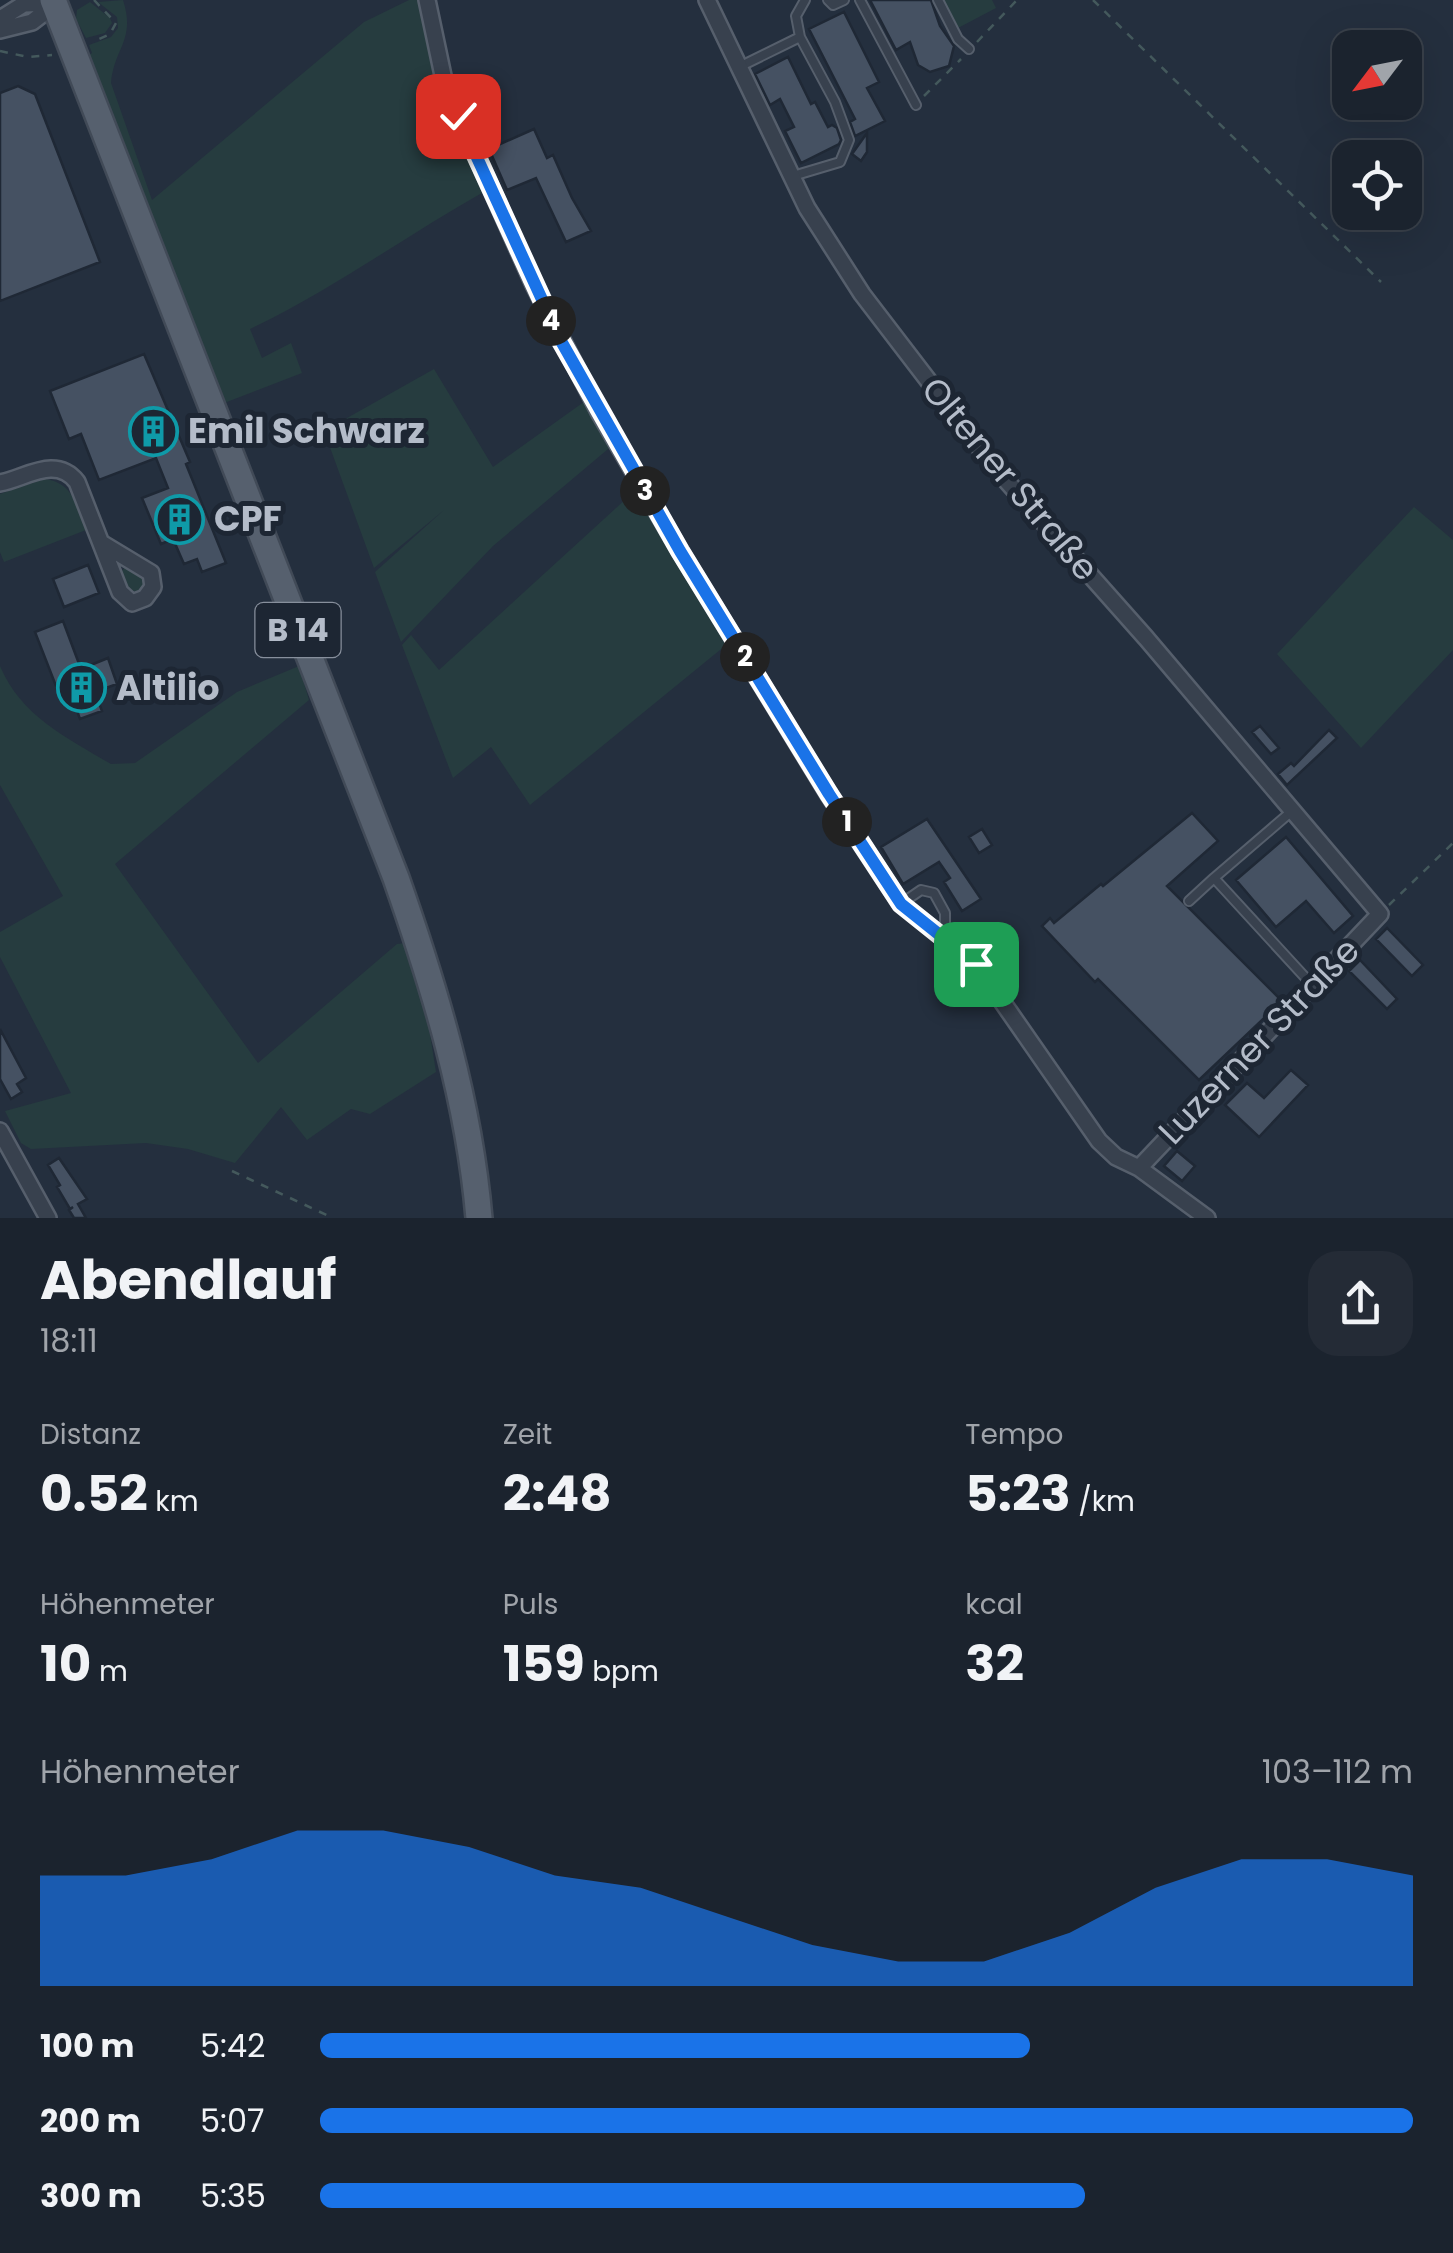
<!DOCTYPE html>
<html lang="de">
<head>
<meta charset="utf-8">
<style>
	:root { --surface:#1b232e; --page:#242b36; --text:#f1f3f6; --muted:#a0a4aa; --line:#39404a; --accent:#1a73e8 }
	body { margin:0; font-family:Poppins,sans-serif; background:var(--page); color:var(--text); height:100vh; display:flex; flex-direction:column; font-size:38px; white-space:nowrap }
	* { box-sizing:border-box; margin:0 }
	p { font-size:32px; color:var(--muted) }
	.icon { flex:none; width:55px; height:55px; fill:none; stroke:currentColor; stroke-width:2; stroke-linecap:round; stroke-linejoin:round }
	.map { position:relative; height:1218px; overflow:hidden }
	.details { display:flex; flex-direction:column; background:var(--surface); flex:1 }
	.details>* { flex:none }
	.needle { width:65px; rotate:238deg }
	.tools { position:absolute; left:1332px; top:30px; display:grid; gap:20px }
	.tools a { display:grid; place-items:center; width:90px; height:90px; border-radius:20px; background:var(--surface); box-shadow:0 10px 40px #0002,0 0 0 2px var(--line); font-size:50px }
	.pin { position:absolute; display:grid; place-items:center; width:85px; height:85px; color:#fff; margin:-42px; border-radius:20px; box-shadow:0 5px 15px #0006 }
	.km { position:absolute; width:50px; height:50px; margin:-25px; border-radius:50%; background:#222; color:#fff; font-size:28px; line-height:50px; text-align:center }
	.round { display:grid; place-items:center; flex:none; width:105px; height:105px; border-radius:30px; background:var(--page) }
	.overview { display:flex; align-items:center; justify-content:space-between; height:170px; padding:0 40px }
	h1 { font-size:55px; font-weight:700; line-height:75px }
	.stats { display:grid; grid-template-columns:repeat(3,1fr); gap:15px; height:170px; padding:10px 40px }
	.stats div { display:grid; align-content:center }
	.stats b { font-size:50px; font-weight:700 }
	.stats small { font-size:28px; font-weight:400 }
	.stats p { font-size:28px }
	.chart { height:280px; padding:20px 40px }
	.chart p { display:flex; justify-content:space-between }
	.chart svg { width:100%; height:180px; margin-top:10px; fill:var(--accent); opacity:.7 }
	ul { padding:0 40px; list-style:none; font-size:32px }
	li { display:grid; grid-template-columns:160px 120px 1fr; align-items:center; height:75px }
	li i { height:25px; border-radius:12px; background:var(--accent) }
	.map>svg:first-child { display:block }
</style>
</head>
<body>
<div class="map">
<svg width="1453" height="1218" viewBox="0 0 1453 1218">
	<rect width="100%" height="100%" fill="#242f3e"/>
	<path fill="#263c3f" d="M123,0C136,40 114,48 111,83L152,200L364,22L409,0H423L487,190C407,235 332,290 250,329L262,358L291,343L302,373L219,405L89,55L92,53L89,45L111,37L118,28L117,17L98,2Z
		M943,0H992L996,8L958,28Z
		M90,2L110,18L112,23L105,33L86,38L76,19L77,10Z
		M434,369L493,467L588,399L614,444L493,546L401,642L375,572L444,510L374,568L324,431Z
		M44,479C73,482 77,506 86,530L4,562L0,552V494Z
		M639,487L731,641L530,805L491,747L453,778L402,645L411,635L439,670Z
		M1414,507L1453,540V650L1361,748L1277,654Z
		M126,566L142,574L147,582L142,593L130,590L122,571Z
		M0,666C21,716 67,738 111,764L135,763L237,692L299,666L309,700L115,864L258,1063L397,944L406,943L426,1009L436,1072L370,1114L351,1109L307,1140L281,1107L235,1163L188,1149L146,1143L31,1149L21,1143L5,1111L71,1093L0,957V932L63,896L0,785Z"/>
	<path fill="#394c67" d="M1001,955L1012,959L1019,972L1011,981L1005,979L995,960Z"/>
	<path fill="#455162" stroke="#1f2835" stroke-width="2.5" d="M870,0H931L940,26L954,46L949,66L930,72L918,65L910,42L896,50Z
		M844,12L879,82L867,88L885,121L855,136L850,122L855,119L809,29Z
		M788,57L811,104L815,102L828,127L832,125L837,128L841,140L839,144L801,163L785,131L794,127L780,99L770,105L755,74Z
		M18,86L35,94L100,262L0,301V93Z
		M534,129L547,158L553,155L572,198L591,231L566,242L536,178L507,190L489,149Z
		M867,133V152L861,161L852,154Z
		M144,354L190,462L186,464L226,563L202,572L197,559L184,564L173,539L161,544L142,498L168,488L156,458L99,480L81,434L69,439L50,391Z
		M88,565L99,593L64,607L53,579Z
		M63,621L81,669L108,658L117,684L95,692L102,711L80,719L73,700L63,704L35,632Z
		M1260,726L1279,748L1271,754L1252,732Z
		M1329,730L1337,738L1287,785L1278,774L1291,763L1294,766Z
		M1192,813L1218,841L1167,886L1282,1001L1199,1080L1098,979L1095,982L1042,926L1050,918L1054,923L1101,884L1103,886Z
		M927,819L981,899L962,911L944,882L950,878L939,862L903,884L881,847Z
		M982,829L992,845L979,853L969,837Z
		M1286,837L1353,916L1334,933L1306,901L1276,927L1236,880Z
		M1387,928L1423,965L1412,976L1376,939Z
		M1360,960L1397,999L1387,1009L1349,971Z
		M0,1029L26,1078L17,1084L22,1092L11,1099L0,1079Z
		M1291,1070L1308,1085L1259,1137L1225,1105L1247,1083L1264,1098Z
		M1177,1151L1195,1166L1182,1181L1164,1166Z
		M59,1158L87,1199L78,1204L86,1218H74L69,1210L73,1207L70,1209L57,1187L60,1185L48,1165Z"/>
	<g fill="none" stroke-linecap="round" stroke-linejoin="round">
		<defs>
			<path id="service" d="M828,0L833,5L844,0
				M860,0L916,105
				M938,0L958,39L969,49
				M739,67L800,37L796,16L805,0
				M793,176L840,162L849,140L835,102L800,37
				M1292,811L1214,878L1314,987
				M1189,901L1214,878
				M902,903L921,890L934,893L945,913V939"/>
			<path id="minor" d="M427,0L445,85L534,285L599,412L680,551L829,795L901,904L976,964L1099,1141L1116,1157L1139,1168L1207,1218
				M707,0L807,208L862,294L996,469L1146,638L1380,914L1139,1168
				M0,19L24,4L55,3
				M0,30L32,22L58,2
				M0,483C26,478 56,455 77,482L120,592L132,603L145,598L153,587L151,573L103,544
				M0,1131L48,1218"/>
			<path id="primary" d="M53,0L396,878C435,989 469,1101 479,1218"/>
		</defs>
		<use href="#service" stroke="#565f6c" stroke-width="12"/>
		<use href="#minor" stroke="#565f6c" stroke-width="20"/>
		<use href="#primary" stroke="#414a57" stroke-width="30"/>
		<path stroke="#44595c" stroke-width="2.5" stroke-dasharray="8 8" stroke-linecap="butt" d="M94,0L116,23L110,34L97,40
			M1093,0L1381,282
			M977,42L1017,0
			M0,51L28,57L52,55
			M924,96L961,59
			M1389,905L1453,843
			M232,1171L333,1218"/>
		<use href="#service" stroke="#38414e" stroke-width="8"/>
		<use href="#minor" stroke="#38414e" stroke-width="15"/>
		<use href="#primary" stroke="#56606e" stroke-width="25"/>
	</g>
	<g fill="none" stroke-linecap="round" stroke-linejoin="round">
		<defs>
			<path id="route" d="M458,116L561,341L680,551L829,794L901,904L976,964"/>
		</defs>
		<use href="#route" stroke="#fff" stroke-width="20"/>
		<use href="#route" stroke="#1a73e8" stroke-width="12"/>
	</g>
	<defs>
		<symbol id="building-ring" viewBox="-11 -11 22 22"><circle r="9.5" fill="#1d2633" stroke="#0f9aa8" stroke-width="1.5"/><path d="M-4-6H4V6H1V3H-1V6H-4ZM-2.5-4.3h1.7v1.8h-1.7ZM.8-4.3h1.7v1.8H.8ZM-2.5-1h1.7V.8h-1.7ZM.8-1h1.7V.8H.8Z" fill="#0f9aa8"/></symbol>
	</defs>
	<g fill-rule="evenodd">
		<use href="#building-ring" x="126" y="404" width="55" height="55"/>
		<use href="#building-ring" x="152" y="492" width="55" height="55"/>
		<use href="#building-ring" x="54" y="660" width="55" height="55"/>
	</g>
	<g text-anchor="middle" stroke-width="10" stroke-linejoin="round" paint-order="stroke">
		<rect fill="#1d2633" stroke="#878f9c" stroke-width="2.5" x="255.5" y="603" width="85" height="54" rx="8"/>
		<g font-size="32" font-weight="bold" fill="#b4bcc9">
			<text x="298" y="641">B 14</text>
		</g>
		<g font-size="35" font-weight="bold" fill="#b4bcc9" stroke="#1d2633" text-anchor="start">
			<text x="188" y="443">Emil Schwarz</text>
			<text x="214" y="531">CPF</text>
			<text x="116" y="700">Altilio</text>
		</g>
		<g font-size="35" fill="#b4bcc9" stroke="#1d2633">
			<text transform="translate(1010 479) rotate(50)" y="12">Oltener Straße</text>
			<text transform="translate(1259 1041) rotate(-46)" y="12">Luzerner Straße</text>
		</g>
	</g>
</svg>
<div class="tools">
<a><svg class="needle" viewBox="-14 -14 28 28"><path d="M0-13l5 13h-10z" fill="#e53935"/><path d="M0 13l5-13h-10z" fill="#a0a4aa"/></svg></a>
<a><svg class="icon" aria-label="locate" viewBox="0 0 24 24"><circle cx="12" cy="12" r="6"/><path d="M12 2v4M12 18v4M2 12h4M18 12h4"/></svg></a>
</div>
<div class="pin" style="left:976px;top:964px;background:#1e9e55"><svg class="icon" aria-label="arrive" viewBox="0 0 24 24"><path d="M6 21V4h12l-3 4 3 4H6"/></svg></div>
<div class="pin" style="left:458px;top:116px;background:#d93025"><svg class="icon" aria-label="check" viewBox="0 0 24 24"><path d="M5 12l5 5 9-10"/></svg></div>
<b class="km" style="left:847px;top:822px">1</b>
<b class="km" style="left:745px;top:657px">2</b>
<b class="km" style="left:645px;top:491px">3</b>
<b class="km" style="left:551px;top:321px">4</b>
</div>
<section class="details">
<div class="overview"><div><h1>Abendlauf</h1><p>18:11</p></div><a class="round"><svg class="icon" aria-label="share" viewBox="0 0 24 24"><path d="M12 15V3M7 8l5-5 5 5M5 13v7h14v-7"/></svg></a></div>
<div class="stats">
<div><p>Distanz</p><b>0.52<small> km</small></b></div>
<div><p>Zeit</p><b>2:48</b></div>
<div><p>Tempo</p><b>5:23<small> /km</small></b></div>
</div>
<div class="stats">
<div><p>Höhenmeter</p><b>10<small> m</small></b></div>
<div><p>Puls</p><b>159<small> bpm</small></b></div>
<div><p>kcal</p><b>32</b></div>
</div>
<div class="chart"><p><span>Höhenmeter</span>103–112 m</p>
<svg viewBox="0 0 160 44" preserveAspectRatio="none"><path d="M0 44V17L10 17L20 13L30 6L40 6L50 10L60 17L70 20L80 27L90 34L100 38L110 38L120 31L130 20L140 13L150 13L160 17V44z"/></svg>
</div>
<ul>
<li><b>100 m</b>5:42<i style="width:65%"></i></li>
<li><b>200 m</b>5:07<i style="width:100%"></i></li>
<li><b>300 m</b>5:35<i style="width:70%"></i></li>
</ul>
</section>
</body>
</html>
